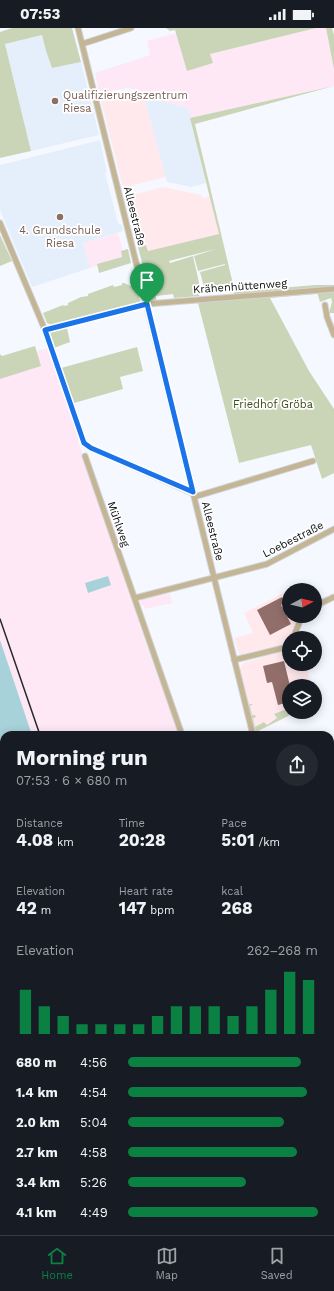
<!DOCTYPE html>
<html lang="en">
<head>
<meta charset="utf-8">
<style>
	:root { --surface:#171b24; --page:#242831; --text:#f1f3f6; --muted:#9ea1a6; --line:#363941; --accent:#0b8043 }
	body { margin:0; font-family:"Work Sans",sans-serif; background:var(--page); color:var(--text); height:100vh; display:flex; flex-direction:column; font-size:15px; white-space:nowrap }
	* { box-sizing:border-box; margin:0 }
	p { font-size:13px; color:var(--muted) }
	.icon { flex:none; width:22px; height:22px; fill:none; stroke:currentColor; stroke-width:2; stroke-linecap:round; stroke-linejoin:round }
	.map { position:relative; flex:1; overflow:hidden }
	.side { position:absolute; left:0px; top:703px; width:334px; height:504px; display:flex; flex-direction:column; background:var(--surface); border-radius:12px 12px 0 0; box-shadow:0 2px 10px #0003 }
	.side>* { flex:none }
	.needle { width:26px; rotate:83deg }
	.buttons { position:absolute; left:282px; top:555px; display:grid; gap:8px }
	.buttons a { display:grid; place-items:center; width:40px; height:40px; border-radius:50%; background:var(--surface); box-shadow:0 2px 10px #0003; font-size:20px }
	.pin { position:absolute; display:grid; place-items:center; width:34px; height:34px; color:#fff; margin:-41px -17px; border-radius:50% 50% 50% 0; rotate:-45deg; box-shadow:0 0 4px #0007 }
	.pin .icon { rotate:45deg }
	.round { display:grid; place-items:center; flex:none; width:42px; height:42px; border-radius:21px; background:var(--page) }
	.overview { display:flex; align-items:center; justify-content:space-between; height:68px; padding:0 16px }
	h1 { font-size:22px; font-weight:700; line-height:30px }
	.figures { display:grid; grid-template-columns:repeat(3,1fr); gap:6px; height:68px; padding:4px 16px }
	.figures div { display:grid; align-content:center }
	.figures b { font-size:17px; font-weight:700 }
	.figures small { font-size:11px; font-weight:400 }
	.figures p { font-size:11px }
	.chart { height:112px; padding:8px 16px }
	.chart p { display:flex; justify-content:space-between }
	.chart svg { width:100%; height:72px; margin-top:4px; stroke:var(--accent); stroke-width:6 }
	ul { padding:0 16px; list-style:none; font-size:13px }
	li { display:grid; grid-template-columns:64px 48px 1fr; align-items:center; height:30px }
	li i { height:10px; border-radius:5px; background:var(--accent) }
	.status { display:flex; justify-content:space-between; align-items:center; height:28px; padding:0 20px; background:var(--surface); direction:ltr }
	.status svg { height:11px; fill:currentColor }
	.tab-bar { display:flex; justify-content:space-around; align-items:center; height:56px; border-top:1px solid var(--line); background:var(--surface); font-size:11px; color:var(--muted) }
	.tab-bar a { display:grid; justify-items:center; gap:2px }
	.tab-bar .current { color:var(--accent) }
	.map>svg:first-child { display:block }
</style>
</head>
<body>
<div class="status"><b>07:53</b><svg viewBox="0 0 49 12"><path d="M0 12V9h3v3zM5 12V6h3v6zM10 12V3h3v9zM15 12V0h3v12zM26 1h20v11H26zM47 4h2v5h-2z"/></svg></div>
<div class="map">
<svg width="334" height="1207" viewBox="0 0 334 1207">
	<rect width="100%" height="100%" fill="#f5f9ff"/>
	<path fill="#ffe9ec" d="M126,67L144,68L166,149L123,160L101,73Z
		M163,159L201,167L203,170L210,168L219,207L148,223L145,212L137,214L125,169Z
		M287,563L289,568V588H298L289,611L279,617L242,626H239L234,610L253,605L244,585Z
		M289,621V636H306L311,658H289V684H297L256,704L240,642L241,638L243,635Z"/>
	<path fill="#fee8f5" d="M316,0H326L334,41V58L190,90L188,80L144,68L142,63L127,60L107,64L99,63L95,45L150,27L147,13L176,5L187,43L210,26Z
		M118,205L123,222L121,223L123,229L90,240L83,215Z
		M48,320L80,410L78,414L81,421L132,575L158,650L165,660L180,707H32L4,625L0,612V334Z
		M170,565L172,575L145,581L143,577L142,578L140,572Z
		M0,742L4,753V853L0,844Z
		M334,1117V1188L330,1172V1119Z
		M4,1172V1203H156L157,1207H0V1177Z"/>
	<path fill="#e5effc" d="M42,7L46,23L52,40L81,34L99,107L31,123L5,16Z
		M144,68L188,80L206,155L191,159L167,154Z
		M100,112L107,144L105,145L118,195L122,197L123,203L83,215L90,240L32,259L0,182V137Z"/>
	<path fill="#cad5b8" d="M12,0H72L81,34L52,40L46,23L42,7L5,16L31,123L0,130V4Z
		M166,0H316L210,26L213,35L187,43L175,2L170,3Z
		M326,0H332L334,7V41Z
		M334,58L195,96L233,256L204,259L200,244L225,237V236L198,243L194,228L216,221L169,233L170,235L193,228L200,259L199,268L174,270L173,266L156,268V272L152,273L138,219L146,217L148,223L219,206L190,90Z
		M0,207L12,233L0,238Z
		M128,221L131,235L99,245L97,236L122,229L121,223Z
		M122,255H124L138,261L140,274L51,297L47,295L43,285L63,277L64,278L68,277V275L81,269L88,268V266L113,257L114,259L122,257Z
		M315,257H334V259L233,266L235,264Z
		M315,264L316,266L270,270L309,343L334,381V445L322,451L311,417L239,435L198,275L177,276L176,275Z
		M317,264H334V285H329L332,274L331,270L320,274Z
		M67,300L70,314L54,320L50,304Z
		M35,318L41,338L0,351V326L2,328Z
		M137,319L143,343L120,349L123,361L74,375L61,340Z
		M250,676H253L250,678L252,687H255L256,689L253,690L255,699L264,694L267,697L277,690L274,686L287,681L289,684H296L256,704L249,678Z
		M330,879L334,886V1022L333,1020L330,1021Z"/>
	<path fill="#a7d2d9" d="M108,548L111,557L88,565L85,555Z
		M0,612L32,707H4V753L0,742Z
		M156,1203H213L215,1207H157Z"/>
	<path fill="#926e6a" d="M282,569L285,575L281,577L291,596L270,607L257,582Z
		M284,633L290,658L289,674L278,677L272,654L267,655L263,638Z"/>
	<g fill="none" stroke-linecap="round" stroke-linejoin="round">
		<defs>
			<path id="minor" d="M78,0L253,707
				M82,16L131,0
				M0,195L45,302L84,415L91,420L190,464H193
				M325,277L327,289L334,307
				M45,302L147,276L334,261
				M85,428L182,707
				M194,469L313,433
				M135,570L267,536L334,501
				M315,578L334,569
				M293,610L302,588
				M234,632L283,620L289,616
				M330,1117L334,1115
				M330,1181L333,1207
				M275,1207L276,1203"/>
			<path id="major" d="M330,787L334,785
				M0,892L4,895
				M0,970L4,958"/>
		</defs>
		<use href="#minor" stroke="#d0d4d9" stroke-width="7"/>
		<use href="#major" stroke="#d0d4d9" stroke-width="8"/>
		<use href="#minor" stroke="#c4b594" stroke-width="5"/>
		<use href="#major" stroke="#977b3a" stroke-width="6"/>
		<path stroke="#26292b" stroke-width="1.5" d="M0,591L40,707
			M0,758L4,770
			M0,770L4,782
			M125,1203L127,1207
			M143,1203L144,1207
			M153,1203L154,1207"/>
	</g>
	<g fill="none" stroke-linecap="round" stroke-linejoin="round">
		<defs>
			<path id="route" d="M147,276L193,464L91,420L84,415L45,302Z"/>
		</defs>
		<use href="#route" stroke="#fff" stroke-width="8"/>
		<use href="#route" stroke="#1a73e8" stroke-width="5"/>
	</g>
	<g fill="#8d6e63" stroke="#fff" stroke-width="1.5">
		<circle cx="55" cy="73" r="4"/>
		<circle cx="60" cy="189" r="4"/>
	</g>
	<g text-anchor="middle" stroke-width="3.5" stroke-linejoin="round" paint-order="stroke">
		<g font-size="11" fill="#785e54" stroke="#fff" text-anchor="start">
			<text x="63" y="71">Qualifizierungszentrum<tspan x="63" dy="13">Riesa</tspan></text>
			<text x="60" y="206" text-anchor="middle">4. Grundschule<tspan x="60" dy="13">Riesa</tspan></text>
		</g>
		<g font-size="11" fill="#0e1012" stroke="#fff">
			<text transform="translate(135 188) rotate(76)" y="4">Alleestraße</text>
			<text transform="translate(240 258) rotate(-4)" y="4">Krähenhüttenweg</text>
			<text transform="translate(119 496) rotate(71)" y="4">Mühlweg</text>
			<text transform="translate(213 503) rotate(76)" y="4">Alleestraße</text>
			<text transform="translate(293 511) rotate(-27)" y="4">Loebestraße</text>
		</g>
		<g font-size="11" fill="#3b4915" stroke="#fff">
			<text x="273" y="380">Friedhof Gröba</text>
		</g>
	</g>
</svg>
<div class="buttons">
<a><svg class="needle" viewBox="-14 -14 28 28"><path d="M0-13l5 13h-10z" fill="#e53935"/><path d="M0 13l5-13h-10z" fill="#9ea1a6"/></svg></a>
<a><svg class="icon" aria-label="locate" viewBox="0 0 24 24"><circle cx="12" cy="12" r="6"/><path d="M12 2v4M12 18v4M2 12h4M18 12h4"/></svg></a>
<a><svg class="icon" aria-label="layers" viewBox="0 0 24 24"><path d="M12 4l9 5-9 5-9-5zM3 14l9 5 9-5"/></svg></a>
</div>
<div class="pin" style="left:147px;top:276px;background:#1e9e55"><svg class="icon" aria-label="arrive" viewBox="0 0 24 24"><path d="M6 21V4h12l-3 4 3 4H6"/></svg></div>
<section class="side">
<div class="overview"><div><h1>Morning run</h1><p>07:53 · 6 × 680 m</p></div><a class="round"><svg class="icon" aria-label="share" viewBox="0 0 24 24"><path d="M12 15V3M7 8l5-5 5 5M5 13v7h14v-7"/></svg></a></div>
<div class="figures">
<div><p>Distance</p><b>4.08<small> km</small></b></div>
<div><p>Time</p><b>20:28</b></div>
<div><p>Pace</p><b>5:01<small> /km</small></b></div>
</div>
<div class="figures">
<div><p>Elevation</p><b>42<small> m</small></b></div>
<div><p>Heart rate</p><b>147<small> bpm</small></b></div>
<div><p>kcal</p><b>268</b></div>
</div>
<div class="chart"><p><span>Elevation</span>262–268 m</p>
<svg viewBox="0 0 160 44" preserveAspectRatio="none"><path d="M5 44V17M15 44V27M25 44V33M35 44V38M45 44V38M55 44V38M65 44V38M75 44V33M85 44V27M95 44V27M105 44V27M115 44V33M125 44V27M135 44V17M145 44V6M155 44V11"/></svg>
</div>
<ul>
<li><b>680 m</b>4:56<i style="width:91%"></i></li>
<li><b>1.4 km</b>4:54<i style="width:94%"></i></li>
<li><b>2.0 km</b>5:04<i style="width:82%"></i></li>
<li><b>2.7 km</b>4:58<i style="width:89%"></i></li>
<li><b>3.4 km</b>5:26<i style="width:62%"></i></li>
<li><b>4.1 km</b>4:49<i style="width:100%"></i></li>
</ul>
</section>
</div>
<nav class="tab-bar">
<a class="current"><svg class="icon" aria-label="home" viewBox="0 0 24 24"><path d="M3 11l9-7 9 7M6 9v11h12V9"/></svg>Home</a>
<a><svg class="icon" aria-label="map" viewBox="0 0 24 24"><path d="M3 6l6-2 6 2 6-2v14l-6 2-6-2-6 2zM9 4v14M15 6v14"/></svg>Map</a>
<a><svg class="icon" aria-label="saved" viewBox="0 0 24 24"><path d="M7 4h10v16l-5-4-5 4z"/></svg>Saved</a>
</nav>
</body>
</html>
